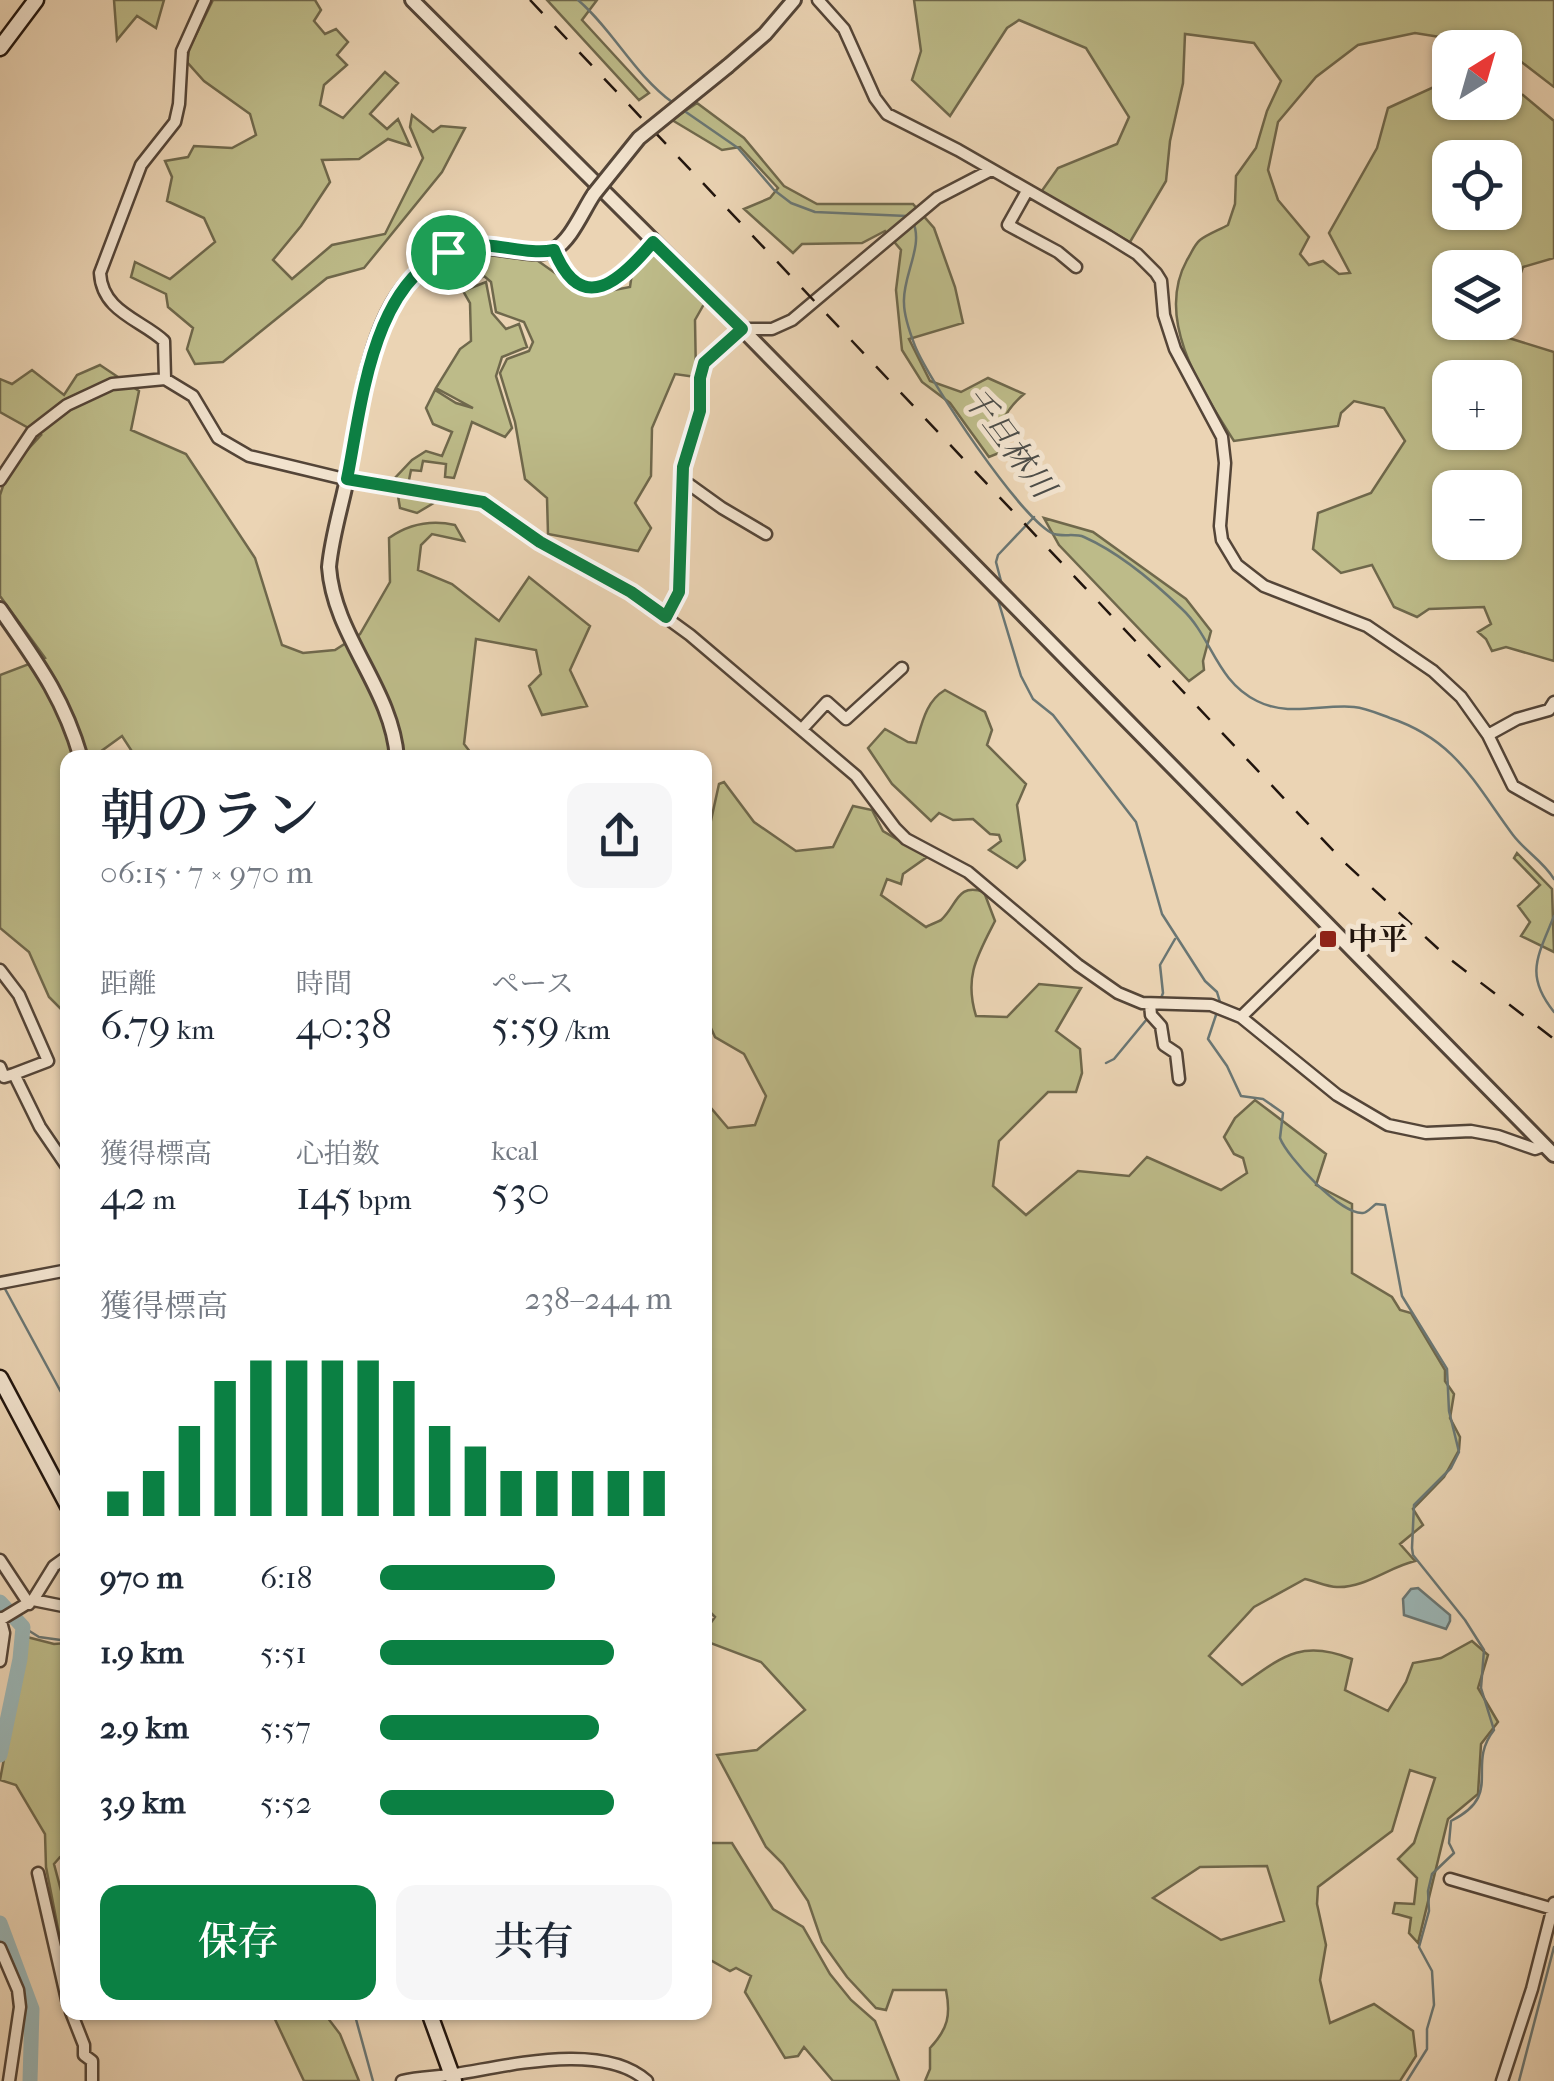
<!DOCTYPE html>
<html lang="ja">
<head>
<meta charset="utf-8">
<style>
	:root { --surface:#fff; --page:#f6f6f7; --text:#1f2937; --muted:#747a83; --accent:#0b8043 }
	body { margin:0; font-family:"IM FELL French Canon","Noto Serif JP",serif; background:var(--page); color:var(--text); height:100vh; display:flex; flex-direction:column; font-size:38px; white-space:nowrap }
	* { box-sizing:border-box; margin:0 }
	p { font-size:32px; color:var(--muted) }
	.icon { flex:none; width:55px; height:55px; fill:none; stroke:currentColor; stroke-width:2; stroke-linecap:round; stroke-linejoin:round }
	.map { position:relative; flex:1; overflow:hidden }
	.sheet { position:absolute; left:60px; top:750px; width:652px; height:1270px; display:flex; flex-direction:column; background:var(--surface); border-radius:20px; box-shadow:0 2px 8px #0004 }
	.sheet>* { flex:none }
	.needle { width:65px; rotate:37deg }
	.fabs { position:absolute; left:1432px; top:30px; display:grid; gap:20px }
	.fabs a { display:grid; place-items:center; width:90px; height:90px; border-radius:20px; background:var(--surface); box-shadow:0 2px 8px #0004; font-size:50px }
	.pin { position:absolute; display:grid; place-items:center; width:85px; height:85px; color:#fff; margin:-42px; border:5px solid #fff; border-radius:50%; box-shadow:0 2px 10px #0007 }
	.round { display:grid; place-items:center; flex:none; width:105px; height:105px; border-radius:20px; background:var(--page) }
	.headline { display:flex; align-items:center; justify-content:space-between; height:170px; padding:0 40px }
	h1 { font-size:55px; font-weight:600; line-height:75px }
	.stats { display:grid; grid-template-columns:repeat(3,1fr); gap:15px; height:170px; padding:10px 40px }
	.stats div { display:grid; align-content:center }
	.stats b { font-size:42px; font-weight:600 }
	.stats small { font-size:28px; font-weight:400 }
	.stats p { font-size:28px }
	.chart { height:280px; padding:20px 40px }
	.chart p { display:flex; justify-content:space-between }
	.chart svg { width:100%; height:180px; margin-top:10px; stroke:var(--accent); stroke-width:6 }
	.primary-button { display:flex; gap:20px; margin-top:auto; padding:20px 40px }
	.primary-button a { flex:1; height:115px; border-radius:20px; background:var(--accent); color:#fff; font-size:40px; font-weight:600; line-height:115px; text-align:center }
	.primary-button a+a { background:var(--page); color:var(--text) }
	ul { padding:0 40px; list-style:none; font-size:32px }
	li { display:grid; grid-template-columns:160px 120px 1fr; align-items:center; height:75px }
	li i { height:25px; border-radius:12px; background:var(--accent) }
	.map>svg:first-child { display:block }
</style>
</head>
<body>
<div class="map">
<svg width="1554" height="2081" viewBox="0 0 1554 2081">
	<rect width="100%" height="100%" fill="#ebd4b4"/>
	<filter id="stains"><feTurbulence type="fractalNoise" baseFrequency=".002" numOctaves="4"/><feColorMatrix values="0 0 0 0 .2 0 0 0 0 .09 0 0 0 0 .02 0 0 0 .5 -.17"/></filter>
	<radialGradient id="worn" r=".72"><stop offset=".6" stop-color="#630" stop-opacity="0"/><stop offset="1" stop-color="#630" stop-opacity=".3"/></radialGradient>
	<path fill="#bdbb89" stroke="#6f684c" stroke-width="2.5" fill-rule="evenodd" d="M114,0H164L156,28L137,16L117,40Z
		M213,0H315L321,10L314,21L325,34L336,29L348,42L337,55L347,65L324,85L320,105L343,118L385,72L398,83L370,114L387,129L398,119L410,146L388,139L359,159L322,160L330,182L301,226L273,260L292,279L332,245L385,234L423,158L410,127L412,115L433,132L441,126L465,128L442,172L364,268L327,278L223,362L195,364L187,349L193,328L168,307L166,294L131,277L135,262L170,279L215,242L204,218L167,201L172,177L165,161L188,157L194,146L232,148L256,135L250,114L204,81L187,62L189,49Z
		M547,0H597L582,20L649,93L639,100Z
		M914,0H1554V87L1502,47L1415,33L1358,45L1316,77L1278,122L1268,170L1278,200L1309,237L1300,254L1309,265L1323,261L1339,274L1350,273L1329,233L1377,148L1388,108L1436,86L1450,87V102H1505V92L1523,95L1554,121V258L1523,267L1505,317V268H1450V322L1503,323L1499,335L1554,352V661L1506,647L1492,651L1486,639L1478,632L1491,624L1484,607L1429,609L1417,617L1394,607L1372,565L1341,573L1313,549L1318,513L1371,493L1405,441L1384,408L1354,401L1341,413L1338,426L1234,441C1202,390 1154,320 1187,260C1191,254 1194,245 1200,240C1208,234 1219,230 1228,225L1235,204L1236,176L1256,148L1267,111L1281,81L1254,43L1185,34L1183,83L1170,141L1166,181L1130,242L1041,192L1058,168L1117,144L1129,117L1086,48L1019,20L1007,28L950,116L912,80L921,51ZM1450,158H1505V212H1450ZM1450,378H1505V432H1450ZM1450,488H1505V542H1450Z
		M697,103L744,138L784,186L817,204H913L934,228L955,287L963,323L909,339L930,381L961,392L988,378L1024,394C1005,410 996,428 999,453L989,457L950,403L922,382L902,350L896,290L901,250L885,231L862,243L802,244L793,253L744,209L770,198L778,188L740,147L722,150L672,120Z
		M484,252L531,256L572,285L594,294L630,287L632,273L652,253L704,304L695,320L696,377L675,374L652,428L651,476L635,503L651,528L638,551L548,534L547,498L525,479L515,422L500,373L507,359L529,351L533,342L524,322L496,312L491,282L484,276L465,287L460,277Z
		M486,282L492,313L506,329L519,324L527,347L502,357L496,376L512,428L505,437L472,422L454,478L445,477L446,464L423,461L421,471L411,470L407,490L438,494L437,501L417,513L400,508L395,478L412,460L426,451L442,456L452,432L433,424L426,408L435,390L456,403L473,408L436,388L460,349L471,341L470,303L463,291Z
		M100,365L139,391L131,430L186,454L255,558L282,645L303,653L335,650L360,634L390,582L389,538C409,524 432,520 455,525L464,541L432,534L421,545L418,570L452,584L499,621L529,577L590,626L570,670L587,706L542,715L529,686L541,674L536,650L476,639L464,744L474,757H173L171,752L133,753L122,736L100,752V757L68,758L67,1038L66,1014L49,997L29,952L0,928V675L45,658L0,596V495L8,471L41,435L0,412V379L12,384L32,370L64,395L77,375Z
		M1044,518L1093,532L1186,599L1211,631L1203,661L1204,670L1189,681L1059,545Z
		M945,690L985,712L992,730L987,745L1026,784L1017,805L1025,860L1017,868L989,850L1001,841L999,835L990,834L973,819L953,820L939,813L931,821L892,784L868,748L885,729L908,742L916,743C922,723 926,701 945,690Z
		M724,782L754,822L796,851L833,847L853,806L872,810L883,831L927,857L903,874L901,884L887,879L881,895L926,927C927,926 940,921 941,920C957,906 957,882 984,892L995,921C977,956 964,977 976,1016L1007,1017L1039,984L1081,988L1056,1031L1080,1049L1082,1073L1076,1092H1048L999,1141L993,1186L1026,1215L1078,1171L1129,1176L1147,1157L1221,1190L1247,1173L1243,1158L1234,1154L1224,1137L1235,1118L1255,1100L1326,1154L1316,1185L1352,1204V1273L1392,1297L1400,1310L1411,1313L1445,1370V1381L1454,1394L1450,1418L1460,1437L1459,1450L1444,1477L1413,1509L1423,1525L1400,1544L1415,1561C1389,1567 1365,1588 1337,1587C1327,1587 1315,1581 1305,1579L1254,1607L1209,1656L1242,1685C1283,1656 1302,1639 1352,1659L1345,1690L1388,1711L1406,1682L1413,1663L1441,1658L1472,1641L1488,1655L1478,1688L1498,1722L1481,1744L1478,1794L1448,1819L1418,1943L1409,1933L1411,1918L1393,1913L1395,1903L1414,1904L1417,1878L1398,1859L1414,1843L1435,1778L1410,1770L1392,1831L1318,1887L1317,1904L1326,1945L1320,1980L1330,2023L1374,2004L1413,2031L1416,2056L1400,2081H925L930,2069V2048C948,2029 951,2015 946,1990H893L886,2010L876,2008L847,1977L822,1942L808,1901L783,1864L766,1847L717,1755L757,1750L805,1710L761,1662L705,1641V1631L715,1617L705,1607V1101L728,1128L755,1125L766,1096L744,1054L715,1037L705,1015V832L710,825L719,784ZM1267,1866L1284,1921L1221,1940L1153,1898L1200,1867Z
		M1517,853L1552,889L1554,952L1521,936L1530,922L1518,906L1540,885L1514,858Z
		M27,1637L54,1644L67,1643V1855L60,1857L54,1864L67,1913V1989L56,1949L60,1939L46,1867L45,1834L16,1785L0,1780Z
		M705,1837L709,1843H732L773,1909L803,1927L830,1974L851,2000L875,2021L899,2081H833L804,2047L798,2056L785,2058L745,1992L751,1976L736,1968L730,1971L705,1957Z
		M272,2013H324L340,2034L359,2081H304Z"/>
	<path fill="#9bb6b6" stroke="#6a7673" stroke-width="2.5" d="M1418,1588L1450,1615V1621L1446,1629L1404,1615L1403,1599L1411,1589Z"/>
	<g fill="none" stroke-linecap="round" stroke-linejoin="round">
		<path stroke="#6a7673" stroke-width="2.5" d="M578,0C613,30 634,74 672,102
			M683,110L738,148L774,190L791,203L815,212L907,216
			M913,222C924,246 902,277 904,303C904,317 910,333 915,346C929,381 1023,522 1054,534C1064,537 1075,533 1084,537C1120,553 1154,582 1182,609C1212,637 1216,681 1257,701C1288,717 1322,704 1354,707C1366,708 1379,714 1390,718C1456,740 1475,784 1513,835C1526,852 1543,861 1554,879
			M1002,585L996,562L998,555L1034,517
			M998,600L1021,676L1033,699L1053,715L1136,822L1162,914L1205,981L1217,992L1220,1002
			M1554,916C1538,956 1524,975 1554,1012
			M1160,1001L1163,993L1160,965L1175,939
			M1216,1015L1208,1039L1227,1066L1241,1096L1263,1099L1283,1113L1280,1138C1287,1157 1341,1215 1363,1213C1367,1213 1373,1206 1376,1204L1385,1205L1402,1296L1447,1369L1449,1411L1459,1452L1451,1468L1414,1505L1412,1548L1413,1555L1465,1620L1484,1650L1481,1688L1494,1730C1465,1767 1505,1794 1451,1821L1449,1843L1454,1853L1432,1874L1428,1891L1429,1911L1419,1947L1432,1971L1434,2005L1427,2029V2049L1407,2081
			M1106,1063L1114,1059L1147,1019
			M51,1278L4,1287L68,1405
			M23,1627L39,1637L68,1641
			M354,2012L373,2081
			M1519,2081L1554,1947"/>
		<path stroke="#9bb6b6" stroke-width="15" d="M0,1602L23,1627L20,1659L0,1755
			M0,1923L32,2009L30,2081"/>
		<defs>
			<path id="minor" d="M818,0L844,29L875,98L887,114L958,150L1108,236L1137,254L1156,273L1161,281L1164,315L1175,349L1222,437L1225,463L1220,526L1222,540L1237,565L1264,586L1367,626L1433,671L1461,697L1488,735L1513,786L1554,809
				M1027,191L1008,225L1058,252L1076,267
				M165,379L164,341C142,320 102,312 100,273L141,165L175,122L179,104L182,51L205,0
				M0,480L32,432L67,405L112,384L165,379L193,396L218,438L249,456L361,483L483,502L539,542L631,592L690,635L856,776L895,828L906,839L968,872L1078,965L1118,993L1142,1003L1211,1005L1241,1017L1337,1095L1388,1125L1426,1133L1471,1131L1498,1136L1535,1149L1543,1146
				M682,484L690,485L722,508L766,534
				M665,617L679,592L683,467L700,411V378L704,363L742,329H772L792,320L937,198L991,170
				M803,728L827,702L846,719L902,668
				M1488,735L1517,719L1549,710L1554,702
				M0,970L19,995L48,1061L14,1074L40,1127L68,1168
				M1150,1004L1151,1015L1161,1026L1164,1045L1176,1053L1179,1079
				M1241,1017L1330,930
				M0,1067L4,1077L14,1074
				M0,1283L68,1270
				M0,1560L29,1604
				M33,1600L68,1607
				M0,1618L4,1633L0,1661
				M0,1620L33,1600L54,1566L68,1556
				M38,1873L68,2004
				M1450,1879L1553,1909
				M0,1948L18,1990L20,2007L9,2081
				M71,2012L84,2045V2055L92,2061V2081
				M402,2081C419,2077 438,2077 456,2074C508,2066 603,2041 647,2081
				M1502,2081L1532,1989L1554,1903"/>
			<path id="tertiary" d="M412,0L742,329L1554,1155
				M728,66L765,34L794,0
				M553,250C583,318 620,280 653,241
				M0,609C36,661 63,696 81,758
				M397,758C392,688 334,637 329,567C332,534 343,502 349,469C364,395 370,280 454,250C485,239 534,260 553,250C571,241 583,210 594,194"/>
			<path id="secondary" d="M0,48L36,0
				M0,1378L68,1506
				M429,2012L454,2081"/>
		</defs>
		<use href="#minor" stroke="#544538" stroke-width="15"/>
		<use href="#tertiary" stroke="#544538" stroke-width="18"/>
		<use href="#secondary" stroke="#21150e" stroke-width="19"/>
		<use href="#minor" stroke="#f2e3ce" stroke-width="10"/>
		<use href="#tertiary" stroke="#f2e3ce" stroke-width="12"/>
		<use href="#secondary" stroke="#f2e3ce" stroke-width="14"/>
		<path stroke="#21150e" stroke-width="2.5" stroke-dasharray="18 18" stroke-linecap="butt" d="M530,0L1345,863L1446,956L1554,1039"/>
		<defs>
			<path id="tertiary-bridge" d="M594,194L639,138L728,66"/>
		</defs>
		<use href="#tertiary-bridge" stroke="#544538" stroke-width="18" stroke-linecap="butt"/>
		<use href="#tertiary-bridge" stroke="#f2e3ce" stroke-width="12"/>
	</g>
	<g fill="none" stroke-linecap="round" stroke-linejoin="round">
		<defs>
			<path id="route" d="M653,242L742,329L704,363L700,378V411L683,467L679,592L666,617L631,592L540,542L483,502L347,479C362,405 372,271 461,248C492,239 523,256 554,250C582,318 621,280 653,242Z"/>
		</defs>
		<use href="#route" stroke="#fff" stroke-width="20"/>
		<use href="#route" stroke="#0b8043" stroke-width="12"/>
	</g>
	<rect fill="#8f2418" stroke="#f2e3ce" stroke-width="4" x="1318" y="929" width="20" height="20" rx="5"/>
	<g text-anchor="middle" stroke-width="10" stroke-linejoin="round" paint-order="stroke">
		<g font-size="30" font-weight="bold" fill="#21150e" stroke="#f2e3ce" text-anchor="start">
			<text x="1348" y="949">中平</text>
		</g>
		<g font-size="32" font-style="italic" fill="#4c4d49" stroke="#f2e3ce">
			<text transform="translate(1009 442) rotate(53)" y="11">千旦林川</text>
		</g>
	</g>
	<rect width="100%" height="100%" filter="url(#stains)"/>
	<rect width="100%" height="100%" fill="url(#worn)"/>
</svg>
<div class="fabs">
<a><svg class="needle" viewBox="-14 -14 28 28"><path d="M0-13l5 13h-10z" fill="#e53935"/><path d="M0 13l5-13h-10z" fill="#747a83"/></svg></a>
<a><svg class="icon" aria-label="locate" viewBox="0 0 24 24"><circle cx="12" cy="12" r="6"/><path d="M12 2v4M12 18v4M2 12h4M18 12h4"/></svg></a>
<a><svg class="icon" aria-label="layers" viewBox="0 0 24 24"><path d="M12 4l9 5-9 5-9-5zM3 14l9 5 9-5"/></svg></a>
<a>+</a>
<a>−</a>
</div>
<div class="pin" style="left:448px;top:252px;background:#1e9e55"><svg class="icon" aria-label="arrive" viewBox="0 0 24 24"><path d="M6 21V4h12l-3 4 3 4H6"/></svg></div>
<section class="sheet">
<div class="headline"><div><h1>朝のラン</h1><p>06:15 · 7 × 970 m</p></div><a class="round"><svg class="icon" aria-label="share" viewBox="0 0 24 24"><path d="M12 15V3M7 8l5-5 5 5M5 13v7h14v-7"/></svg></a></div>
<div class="stats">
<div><p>距離</p><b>6.79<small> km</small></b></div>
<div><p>時間</p><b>40:38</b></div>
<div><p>ペース</p><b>5:59<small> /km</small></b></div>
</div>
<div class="stats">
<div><p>獲得標高</p><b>42<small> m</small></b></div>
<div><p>心拍数</p><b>145<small> bpm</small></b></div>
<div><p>kcal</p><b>530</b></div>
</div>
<div class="chart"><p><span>獲得標高</span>238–244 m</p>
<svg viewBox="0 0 160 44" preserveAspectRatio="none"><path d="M5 44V38M15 44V33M25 44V22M35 44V11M45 44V6M55 44V6M65 44V6M75 44V6M85 44V11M95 44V22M105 44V27M115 44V33M125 44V33M135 44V33M145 44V33M155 44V33"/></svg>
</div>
<ul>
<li><b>970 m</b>6:18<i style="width:60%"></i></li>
<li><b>1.9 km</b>5:51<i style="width:80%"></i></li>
<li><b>2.9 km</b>5:57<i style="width:75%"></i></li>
<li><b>3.9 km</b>5:52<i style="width:80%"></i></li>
</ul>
<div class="primary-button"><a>保存</a><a>共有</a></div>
</section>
</div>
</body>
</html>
